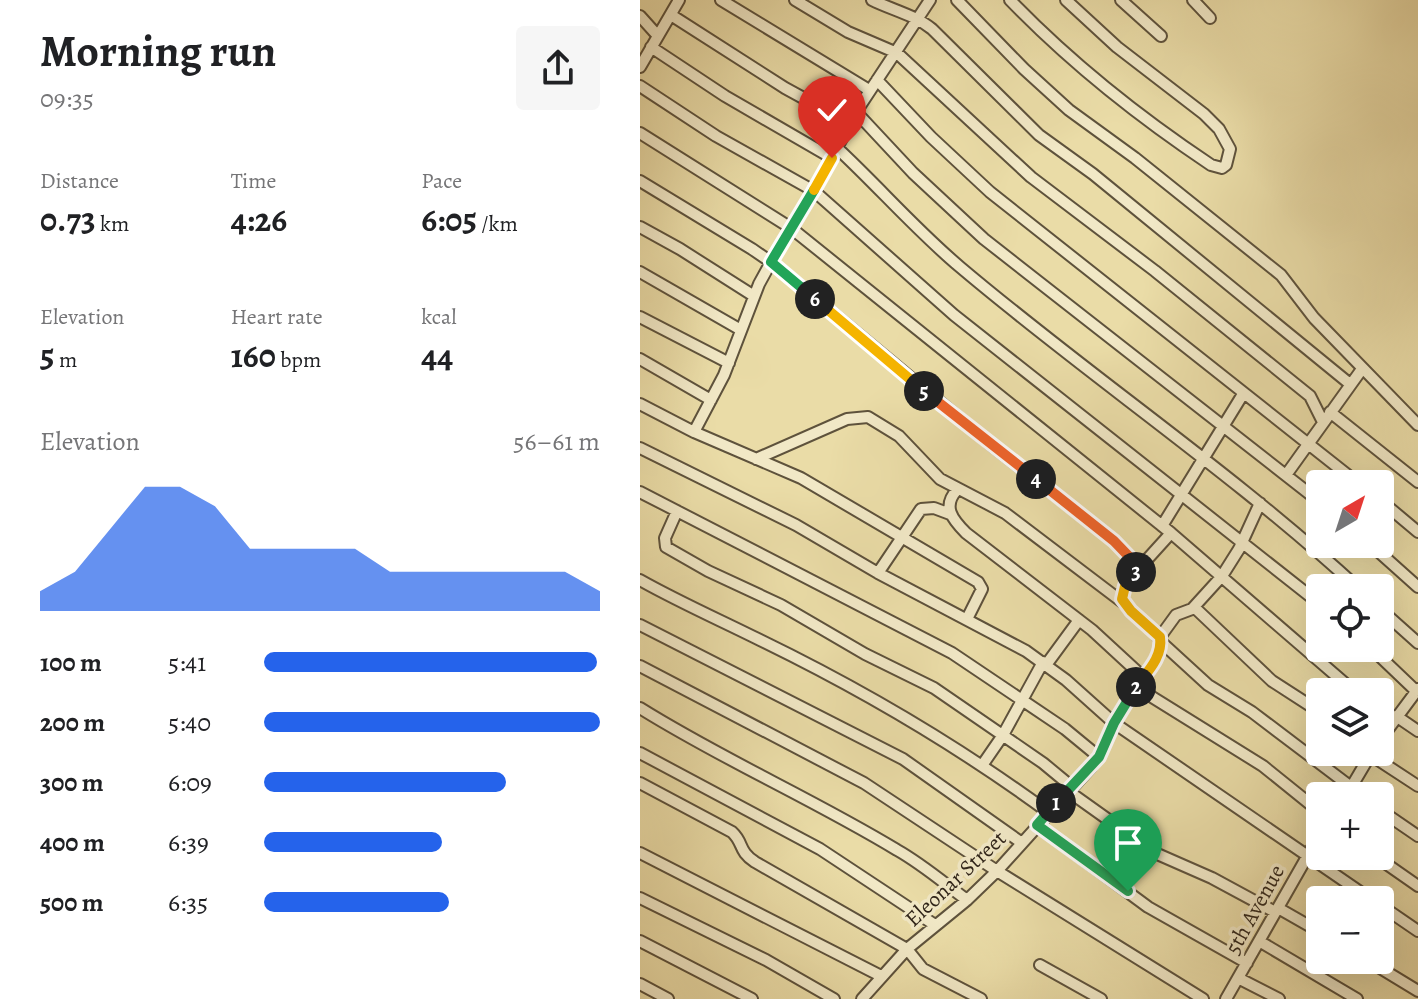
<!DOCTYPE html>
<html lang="en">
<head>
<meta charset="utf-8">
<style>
	:root { --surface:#fff; --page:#f6f6f6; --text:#202124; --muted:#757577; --accent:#2563eb }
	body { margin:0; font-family:Alegreya,serif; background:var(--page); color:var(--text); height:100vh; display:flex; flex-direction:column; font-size:30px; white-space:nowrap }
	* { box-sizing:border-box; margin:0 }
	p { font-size:26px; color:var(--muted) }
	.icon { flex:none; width:44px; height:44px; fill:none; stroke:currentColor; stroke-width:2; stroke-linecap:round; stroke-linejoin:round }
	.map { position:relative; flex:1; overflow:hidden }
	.sheet { display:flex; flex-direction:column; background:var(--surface); width:640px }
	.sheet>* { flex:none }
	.needle { width:52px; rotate:39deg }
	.controls { position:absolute; left:666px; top:470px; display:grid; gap:16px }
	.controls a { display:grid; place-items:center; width:88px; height:88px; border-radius:8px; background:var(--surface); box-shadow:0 8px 32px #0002; font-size:40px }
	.pin { position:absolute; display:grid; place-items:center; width:68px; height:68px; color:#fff; margin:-82px -34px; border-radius:50% 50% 50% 0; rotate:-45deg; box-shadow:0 0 8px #0007 }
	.pin .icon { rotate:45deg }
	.km { position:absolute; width:40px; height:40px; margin:-20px; border-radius:50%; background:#222; color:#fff; font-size:22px; line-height:40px; text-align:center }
	.round { display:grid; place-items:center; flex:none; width:84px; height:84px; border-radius:8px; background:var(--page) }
	.summary { display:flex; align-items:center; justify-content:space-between; height:136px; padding:0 40px }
	h1 { font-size:44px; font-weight:700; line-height:60px }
	.stats { display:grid; grid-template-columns:repeat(3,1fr); gap:12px; height:136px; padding:8px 40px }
	.stats div { display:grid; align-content:center }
	.stats b { font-size:34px; font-weight:700 }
	.stats small { font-size:22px; font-weight:400 }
	.stats p { font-size:22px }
	.chart { height:224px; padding:16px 40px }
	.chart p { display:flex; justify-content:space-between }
	.chart svg { width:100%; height:144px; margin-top:8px; fill:var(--accent); opacity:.7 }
	ul { padding:0 40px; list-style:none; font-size:26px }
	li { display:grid; grid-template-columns:128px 96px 1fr; align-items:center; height:60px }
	li i { height:20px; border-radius:10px; background:var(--accent) }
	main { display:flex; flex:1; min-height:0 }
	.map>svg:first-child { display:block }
</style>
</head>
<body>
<main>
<section class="sheet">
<div class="summary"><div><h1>Morning run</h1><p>09:35</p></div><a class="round"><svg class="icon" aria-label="share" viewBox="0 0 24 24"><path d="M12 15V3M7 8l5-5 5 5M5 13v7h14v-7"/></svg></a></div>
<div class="stats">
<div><p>Distance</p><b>0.73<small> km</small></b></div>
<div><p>Time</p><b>4:26</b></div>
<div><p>Pace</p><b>6:05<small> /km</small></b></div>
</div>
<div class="stats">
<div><p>Elevation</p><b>5<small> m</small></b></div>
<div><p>Heart rate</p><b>160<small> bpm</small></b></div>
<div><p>kcal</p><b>44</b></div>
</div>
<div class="chart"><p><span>Elevation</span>56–61 m</p>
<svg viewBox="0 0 160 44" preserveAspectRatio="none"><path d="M0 44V38L10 32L20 19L30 6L40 6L50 12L60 25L70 25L80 25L90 25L100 32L110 32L120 32L130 32L140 32L150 32L160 38V44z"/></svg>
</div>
<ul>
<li><b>100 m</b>5:41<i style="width:99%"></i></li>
<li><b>200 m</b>5:40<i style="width:100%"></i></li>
<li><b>300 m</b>6:09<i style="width:72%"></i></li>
<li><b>400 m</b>6:39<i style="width:53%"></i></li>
<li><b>500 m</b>6:35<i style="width:55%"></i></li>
</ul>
</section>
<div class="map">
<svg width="778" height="999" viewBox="0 0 778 999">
	<rect width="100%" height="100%" fill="#eadca7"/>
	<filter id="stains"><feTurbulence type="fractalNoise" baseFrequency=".0025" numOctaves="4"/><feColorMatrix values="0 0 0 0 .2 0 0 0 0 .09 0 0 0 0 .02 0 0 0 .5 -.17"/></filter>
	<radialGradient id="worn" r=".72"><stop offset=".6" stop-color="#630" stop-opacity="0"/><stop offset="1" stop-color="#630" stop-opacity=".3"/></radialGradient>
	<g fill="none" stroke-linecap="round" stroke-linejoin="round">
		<defs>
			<path id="minor" d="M81,0L229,90
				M155,0L208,32L257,53L391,177L515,271L670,396L683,422
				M232,0C252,10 275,15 292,29L399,135L453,174L710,384
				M317,0L384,69L429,110L495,158L641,275L674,318L778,425
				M370,0C430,62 499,117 571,165L582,168L586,165L590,149L579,129L564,114L477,47L426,0
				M481,0L521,36
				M553,0L570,18
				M31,15L145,88L209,123
				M0,16L18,36
				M11,47L85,96L192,158
				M0,67L39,0
				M237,80L291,137L350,192L719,484
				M0,86L76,136L174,191L314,315L680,604
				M216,112L273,173L344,239L680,502
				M0,133L151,228L531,533L715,692
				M197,148C239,187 276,230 320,267C450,377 592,472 718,588
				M0,181L112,249L131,262L354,447L474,541L500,568
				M0,227L40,249L114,296
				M0,272L101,330
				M0,317L89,363
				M0,359L71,400
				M0,404L54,432L161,478L338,582L342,589L327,619
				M690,412L778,482
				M54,432L84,375L119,284L131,262L174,191L216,112L290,0
				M0,448L156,525L238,573L386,651L426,680L474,723L732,900
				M116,459L207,419L228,417L259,436L300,479L365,513L485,604
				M646,475L722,369
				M317,490C302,506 312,519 326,533L452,630L503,677
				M0,492L312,653L425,729L459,757
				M740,500L778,532
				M37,511L25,538L26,547L68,571L141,605L225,654L294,688L403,763L432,787
				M522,526L603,394
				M730,544L778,587
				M238,573L281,509L294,508L310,514
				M0,580C39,602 80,620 120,640C221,689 318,746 408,812
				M554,607L632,681L680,712
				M740,609L778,643
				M0,625L263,759L382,843
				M520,637L536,615L552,609L582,576L599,549L620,503
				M521,642L568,685L612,712L711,787
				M731,648L776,691
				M406,665L439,620
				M0,666L224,783L357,871L563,999
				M496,687L623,766L680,812
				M0,708C83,760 173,799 257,850C282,864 304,883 327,900
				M740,712L753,721
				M756,716L778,731
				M740,740L778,689
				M726,752L778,786
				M0,753L180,849L295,925
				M343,764L363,735L403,662
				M0,783L92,832C104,843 98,851 115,862L267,949L222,999
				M710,789L720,796
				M428,791L515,853L572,878L635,912
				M706,796L732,752
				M740,810L778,836
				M397,825L508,907L607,963
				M0,853L241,976
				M735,856L778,886
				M0,898L126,960L194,999
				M740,905L778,931
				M638,908L680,932
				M0,941L112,999
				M619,941L717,999
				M727,960L778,991
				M400,965L461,999
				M598,978L639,999
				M0,984L28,999
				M341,999L283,969L267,949L327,900L357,871L451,767C462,753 466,739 474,723C486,697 517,670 521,642C513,623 484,616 482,593L493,575L531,533
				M586,999L680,834"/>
		</defs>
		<use href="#minor" stroke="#5e523c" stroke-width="14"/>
		<use href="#minor" stroke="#f1e8c6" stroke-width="10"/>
	</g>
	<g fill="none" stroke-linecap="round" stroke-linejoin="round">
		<defs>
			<path id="split-1" d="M416,803L397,825L488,891"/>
			<path id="split-2" d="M416,803L459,757L474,723L496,687"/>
			<path id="split-3" d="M496,687C507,672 523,657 520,637L491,611L482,599L485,586L496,572"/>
			<path id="split-4" d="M396,479L474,541L500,568L496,572"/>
			<path id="split-5" d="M284,391L396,479"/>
			<path id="split-6" d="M175,299L284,391"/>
			<path id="split-7" d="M174,190L131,262L175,299"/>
			<path id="split-8" d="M174,190L192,158"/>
		</defs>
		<use href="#split-1" stroke="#fff" stroke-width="16"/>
		<use href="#split-2" stroke="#fff" stroke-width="16"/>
		<use href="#split-3" stroke="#fff" stroke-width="16"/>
		<use href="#split-4" stroke="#fff" stroke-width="16"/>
		<use href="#split-5" stroke="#fff" stroke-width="16"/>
		<use href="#split-6" stroke="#fff" stroke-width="16"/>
		<use href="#split-7" stroke="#fff" stroke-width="16"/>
		<use href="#split-8" stroke="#fff" stroke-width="16"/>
		<use href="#split-1" stroke="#22a559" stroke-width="10"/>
		<use href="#split-2" stroke="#22a559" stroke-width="10"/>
		<use href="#split-3" stroke="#f5b400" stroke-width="10"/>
		<use href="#split-4" stroke="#f0652b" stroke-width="10"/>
		<use href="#split-5" stroke="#f0652b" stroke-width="10"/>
		<use href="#split-6" stroke="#f5b400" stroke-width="10"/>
		<use href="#split-7" stroke="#22a559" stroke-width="10"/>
		<use href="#split-8" stroke="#f5b400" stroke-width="10"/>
	</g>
	<g text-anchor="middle" stroke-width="7" stroke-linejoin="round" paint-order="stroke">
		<g font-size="22" fill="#2f2419" stroke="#f1e8c6">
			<text transform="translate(315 878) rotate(-43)" y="8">Eleonar Street</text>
			<text transform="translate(614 909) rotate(-61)" y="8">5th Avenue</text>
		</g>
	</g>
	<rect width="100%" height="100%" filter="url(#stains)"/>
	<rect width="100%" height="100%" fill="url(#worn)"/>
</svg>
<div class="controls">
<a><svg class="needle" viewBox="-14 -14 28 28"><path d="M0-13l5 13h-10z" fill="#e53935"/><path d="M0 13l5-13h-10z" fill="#757577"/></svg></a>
<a><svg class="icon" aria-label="locate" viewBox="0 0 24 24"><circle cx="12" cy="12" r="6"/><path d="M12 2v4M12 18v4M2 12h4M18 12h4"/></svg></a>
<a><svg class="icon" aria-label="layers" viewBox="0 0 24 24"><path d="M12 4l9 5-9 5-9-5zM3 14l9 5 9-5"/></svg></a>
<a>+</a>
<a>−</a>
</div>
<div class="pin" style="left:488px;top:891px;background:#1e9e55"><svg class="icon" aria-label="arrive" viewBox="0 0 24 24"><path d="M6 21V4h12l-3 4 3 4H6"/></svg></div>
<div class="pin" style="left:192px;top:158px;background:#d93025"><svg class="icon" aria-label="check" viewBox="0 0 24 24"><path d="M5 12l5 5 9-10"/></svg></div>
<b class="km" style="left:416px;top:803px">1</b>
<b class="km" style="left:496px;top:687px">2</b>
<b class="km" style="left:496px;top:572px">3</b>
<b class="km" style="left:396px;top:479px">4</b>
<b class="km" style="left:284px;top:391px">5</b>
<b class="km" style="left:175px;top:299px">6</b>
</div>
</main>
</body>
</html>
